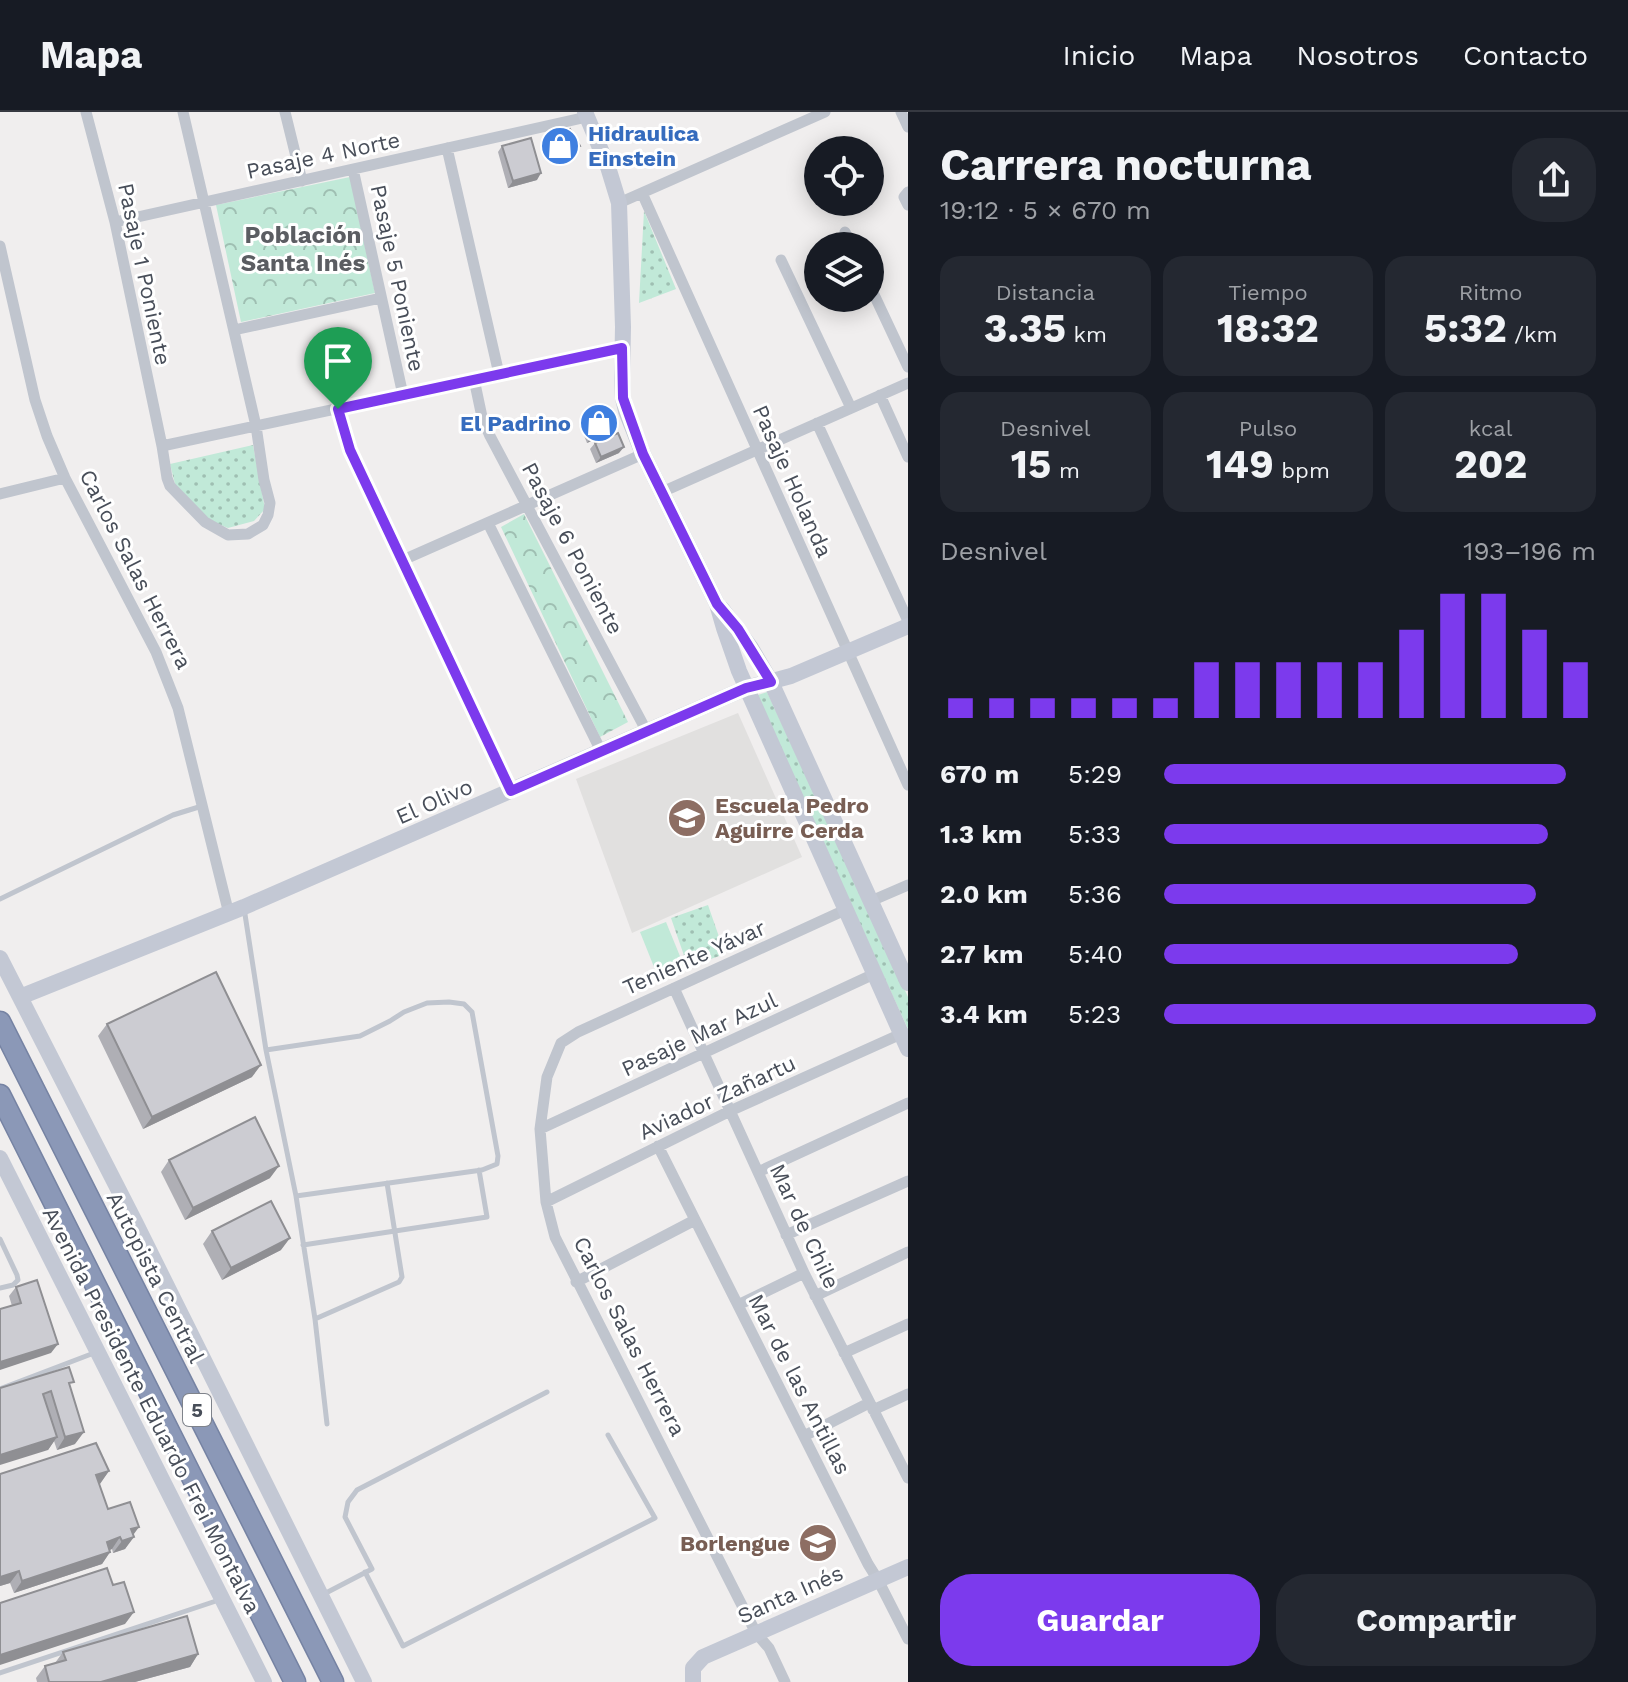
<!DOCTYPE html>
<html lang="es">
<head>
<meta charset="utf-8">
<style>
	:root { --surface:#171b24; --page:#242831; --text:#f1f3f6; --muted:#9ea1a6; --line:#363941; --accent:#7c3aed }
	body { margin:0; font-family:"Work Sans",sans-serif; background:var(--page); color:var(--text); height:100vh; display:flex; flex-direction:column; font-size:30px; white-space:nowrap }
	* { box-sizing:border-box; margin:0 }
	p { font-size:26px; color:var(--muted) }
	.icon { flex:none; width:44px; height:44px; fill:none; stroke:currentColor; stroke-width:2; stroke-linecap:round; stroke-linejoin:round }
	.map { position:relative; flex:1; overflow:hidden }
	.drawer { display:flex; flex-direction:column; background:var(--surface); width:720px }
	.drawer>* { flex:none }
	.buttons { position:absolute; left:804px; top:24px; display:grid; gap:16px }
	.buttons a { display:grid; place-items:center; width:80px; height:80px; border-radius:50%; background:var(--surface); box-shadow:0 4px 20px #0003; font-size:40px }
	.pin { position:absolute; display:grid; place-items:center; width:68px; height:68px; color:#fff; margin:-82px -34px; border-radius:50% 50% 50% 0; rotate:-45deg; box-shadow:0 0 8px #0007 }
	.pin .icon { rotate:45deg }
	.round { display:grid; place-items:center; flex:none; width:84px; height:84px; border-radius:32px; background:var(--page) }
	.headline { display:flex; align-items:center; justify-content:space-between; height:136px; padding:0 32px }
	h1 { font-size:44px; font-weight:700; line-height:60px }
	.stats { display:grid; grid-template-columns:repeat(3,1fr); gap:12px; height:136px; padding:8px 32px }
	.stats div { display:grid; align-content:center; border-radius:20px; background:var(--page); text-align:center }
	.stats b { font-size:40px; font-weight:700 }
	.stats small { font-size:22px; font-weight:400 }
	.stats p { font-size:22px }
	.chart { height:224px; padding:16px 32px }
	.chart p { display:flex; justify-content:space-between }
	.chart svg { width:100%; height:144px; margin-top:8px; stroke:var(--accent); stroke-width:6 }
	.action { display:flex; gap:16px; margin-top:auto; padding:16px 32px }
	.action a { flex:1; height:92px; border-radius:32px; background:var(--accent); color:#fff; font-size:32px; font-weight:700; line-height:92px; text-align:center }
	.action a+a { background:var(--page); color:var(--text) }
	ul { padding:0 32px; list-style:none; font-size:26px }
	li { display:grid; grid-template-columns:128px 96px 1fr; align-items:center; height:60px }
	li i { height:20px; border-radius:10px; background:var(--accent) }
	header { display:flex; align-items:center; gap:48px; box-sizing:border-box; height:112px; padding:0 40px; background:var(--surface); border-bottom:2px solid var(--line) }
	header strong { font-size:38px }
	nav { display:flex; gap:44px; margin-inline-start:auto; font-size:28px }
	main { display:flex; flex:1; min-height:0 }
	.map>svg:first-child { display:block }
</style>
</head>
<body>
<header>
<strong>Mapa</strong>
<nav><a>Inicio</a><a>Mapa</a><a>Nosotros</a><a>Contacto</a></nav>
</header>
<main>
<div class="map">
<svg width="908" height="1570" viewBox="0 0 908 1570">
	<defs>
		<pattern id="grass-dots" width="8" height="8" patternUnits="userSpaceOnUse" patternTransform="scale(2)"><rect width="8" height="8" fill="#c1e9d8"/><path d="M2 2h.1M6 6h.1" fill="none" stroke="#9fbfb2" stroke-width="1.8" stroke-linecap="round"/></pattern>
		<pattern id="forest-crowns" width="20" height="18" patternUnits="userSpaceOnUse" patternTransform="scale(2)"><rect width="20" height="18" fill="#c1e9d8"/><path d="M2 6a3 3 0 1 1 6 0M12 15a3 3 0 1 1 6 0" fill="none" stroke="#9fbfb2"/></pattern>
	</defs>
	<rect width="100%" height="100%" fill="#f0eeee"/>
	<path fill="#e1e0df" d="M738,601L802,745L632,821L576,667Z"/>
	<path fill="url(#grass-dots)" d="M644,99L676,177L639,191Z
		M253,333L265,397L254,409L228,416L206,407L176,376L170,352Z
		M767,580L908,885V917L755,584Z
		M708,793L725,842L688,855L671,806Z"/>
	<path fill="url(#forest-crowns)" d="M350,65L375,181L241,210L216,93Z
		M524,402L628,610L600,625L501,415Z"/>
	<path fill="#c1e9d8" d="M666,810L684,854L658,865L640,820Z"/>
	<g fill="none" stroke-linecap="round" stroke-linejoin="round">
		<defs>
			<path id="highway" d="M0,910L333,1570
				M0,983L295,1570"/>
		</defs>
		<use href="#highway" stroke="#7683a3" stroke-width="23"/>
		<path stroke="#c0c5ce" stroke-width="5" d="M0,787L173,703L202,694
			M244,796L266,938L296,1084L315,1207L327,1312
			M266,938L360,924L390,909L404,900L427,891L449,890L464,892L472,900L498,1044L497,1052L482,1058L296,1084
			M0,1127L17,1163L18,1168L13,1173L0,1176
			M303,1133L487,1105L479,1058
			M315,1207L399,1170L402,1165L387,1071
			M0,1277L94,1241
			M365,1460L403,1534L655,1406L608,1323
			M322,1483L372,1457L345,1405L348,1390L357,1378L547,1280
			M0,1561L219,1488"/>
		<path stroke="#c0c5ce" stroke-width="11" d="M86,0L115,110L162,334L167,366L170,374L205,410L228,423L248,422L263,413L268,403L270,391L264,368L256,314L183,0
			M285,0L302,69
			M901,0L908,15
			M447,36L499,262
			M353,57L403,283
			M908,80L904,85L908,93
			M642,81L908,673
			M619,91L825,0
			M115,110L587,5
			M845,120L851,134
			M0,134L35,288L47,324L65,366L156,540L178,596L229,802
			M781,148L851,296
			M870,174L908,255
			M234,218L381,186
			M474,267L482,305L490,324L647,620
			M880,283L908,345
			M338,297L350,338L511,679
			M817,311L908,509
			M162,334L622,236
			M662,380L908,271
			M0,382L65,366
			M488,411L601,639
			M403,448L643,342
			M871,789L908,773
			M674,876L804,1161L908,1366
			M540,1017L874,862
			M658,1034L868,1452L878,1468L908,1527
			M758,1060L908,991
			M546,1090L730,999L901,922H908
			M786,1123L908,1069
			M576,1170L695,1108
			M815,1184L908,1140
			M738,1193L804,1161
			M844,1241L908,1212
			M873,1298L908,1282
			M804,1324L869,1291
			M785,1570L769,1536L756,1521L555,1125L546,1090L540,1017L547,965L561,931L578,920L845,798"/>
		<path stroke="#c3c8d4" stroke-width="16" d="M585,0L608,55L619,91L623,215L622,266L623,286L626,299L643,342L717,492L724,516L739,559L908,937
			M722,497L751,536L771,570L908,871
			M0,846L135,1110L364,1570
			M20,885L244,795L746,576L791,564L908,514
			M0,1046L264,1570
			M693,1570V1556L703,1545L908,1455"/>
		<use href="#highway" stroke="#8b98b7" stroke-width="20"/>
	</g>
	<path fill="#afafb5" d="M551,22L580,34L575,40L552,47L546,28Z
		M502,34L537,68L508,76L498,40Z
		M583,305L610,320L587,331L579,311Z
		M595,331L619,341L596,351L590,337Z
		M107,912L252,965L143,1017L98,924Z
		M169,1048L270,1066L185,1108L161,1060Z
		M212,1119L281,1138L222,1168L203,1132Z
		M16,1175L51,1241L12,1194L9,1184Z
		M70,1275L75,1332L57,1338L54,1329L48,1338L0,1276Z
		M109,1359L99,1372L108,1397L133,1423L125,1437L113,1441L112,1437L110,1438V1440L102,1452L14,1481L10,1471L0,1474V1362Z
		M63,1540L198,1542L190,1555L135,1570H37L36,1566L45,1554L55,1551Z"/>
	<path fill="#8f8f93" d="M580,34L575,40L552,47L556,41Z
		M541,61L537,68L508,76L513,69Z
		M615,314L610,320L587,331L592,324Z
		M624,335L619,341L596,351L601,345Z
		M261,953L252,965L143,1017L152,1005Z
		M279,1054L270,1066L185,1108L193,1096Z
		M290,1126L281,1138L222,1168L231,1156Z
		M58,1232L51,1241L0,1258V1250Z
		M84,1320L75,1332L57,1338L65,1325Z
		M57,1325L48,1338L0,1353V1343Z
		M109,1359L100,1372L88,1375L96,1363Z
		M139,1415L131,1426L134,1425L125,1437L113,1441L131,1417Z
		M120,1425L112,1437L98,1442L107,1430Z
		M110,1440L102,1452L14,1481L22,1469Z
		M19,1459L10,1471L0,1474V1465Z
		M134,1500L125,1512L0,1553V1543Z
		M198,1542L190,1555L135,1570H101Z"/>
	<path fill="#ccccd2" stroke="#8f8f93" stroke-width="2" d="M570,17L580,34L556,41L551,22Z
		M531,26L541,61L513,69L502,34Z
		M606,295L615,314L592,324L583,305Z
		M618,321L624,335L601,345L595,331Z
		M216,860L261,953L152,1005L107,912Z
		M255,1005L279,1054L193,1096L169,1048Z
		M271,1089L290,1126L231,1156L212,1119Z
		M37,1168L58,1232L0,1250V1197L21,1191L16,1175Z
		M69,1255L74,1270L69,1271L84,1320L65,1325L51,1279L43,1282L57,1325L0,1343V1276Z
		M96,1331L109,1359L96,1363L108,1397L130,1390L139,1415L131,1417L134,1425L122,1429L120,1425L107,1430L110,1440L22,1469L19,1459L0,1465V1362Z
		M107,1456L113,1473L124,1470L134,1500L0,1543V1491Z
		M187,1504L198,1542L101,1570H49L45,1554L66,1548L63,1540Z"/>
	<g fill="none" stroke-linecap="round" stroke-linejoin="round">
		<defs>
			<path id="route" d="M622,236L623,286L643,342L717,492L738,517L771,570L746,576L511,679L350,338L338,297Z"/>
		</defs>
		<use href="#route" stroke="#fff" stroke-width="16"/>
		<use href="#route" stroke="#7c3aed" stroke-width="10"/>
	</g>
	<defs>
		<symbol id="shop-disc" viewBox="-11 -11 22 22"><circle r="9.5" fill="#3f7fe0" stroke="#fff"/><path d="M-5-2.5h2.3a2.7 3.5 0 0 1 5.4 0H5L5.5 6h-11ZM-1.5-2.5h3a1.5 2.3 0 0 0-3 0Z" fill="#fff"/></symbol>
		<symbol id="school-disc" viewBox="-11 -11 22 22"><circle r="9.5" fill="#8d6e63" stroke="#fff"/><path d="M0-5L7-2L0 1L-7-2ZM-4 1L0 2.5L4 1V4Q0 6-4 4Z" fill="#fff"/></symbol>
	</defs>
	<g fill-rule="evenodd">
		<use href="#shop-disc" x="538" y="12" width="44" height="44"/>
		<use href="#shop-disc" x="577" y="289" width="44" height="44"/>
		<use href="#school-disc" x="665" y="684" width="44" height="44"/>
		<use href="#school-disc" x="796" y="1409" width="44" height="44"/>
	</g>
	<g text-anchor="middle" stroke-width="6" stroke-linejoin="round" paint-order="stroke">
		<rect fill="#fff" stroke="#7f838b" stroke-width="2" x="183" y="1282" width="28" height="32" rx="6"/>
		<g font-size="20" font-weight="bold" fill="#484e59">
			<text x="197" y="1305">5</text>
		</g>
		<g font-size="22" font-weight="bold" fill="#366cbe" stroke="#fff" text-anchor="start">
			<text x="588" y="29">Hidraulica<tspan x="588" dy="25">Einstein</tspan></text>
			<text x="571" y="319" text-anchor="end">El Padrino</text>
		</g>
		<g font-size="22" fill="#484e59" stroke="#fff">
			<text transform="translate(323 43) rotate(-12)" y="8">Pasaje 4 Norte</text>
			<text transform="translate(145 162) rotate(78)" y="8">Pasaje 1 Poniente</text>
			<text transform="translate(398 166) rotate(78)" y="8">Pasaje 5 Poniente</text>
			<text transform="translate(793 369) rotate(66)" y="8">Pasaje Holanda</text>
			<text transform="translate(573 436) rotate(62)" y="8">Pasaje 6 Poniente</text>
			<text transform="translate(136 457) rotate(63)" y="8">Carlos Salas Herrera</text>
			<text transform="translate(434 689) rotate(-24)" y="8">El Olivo</text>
			<text transform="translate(694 845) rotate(-24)" y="8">Teniente Yávar</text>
			<text transform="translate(699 922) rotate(-25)" y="8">Pasaje Mar Azul</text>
			<text transform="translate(717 985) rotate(-25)" y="8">Aviador Zañartu</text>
			<text transform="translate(805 1114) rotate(65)" y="8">Mar de Chile</text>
			<text transform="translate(156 1165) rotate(63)" y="8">Autopista Central</text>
			<text transform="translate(630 1224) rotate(63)" y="8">Carlos Salas Herrera</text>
			<text transform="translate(800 1272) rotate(63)" y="8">Mar de las Antillas</text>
			<text transform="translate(152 1298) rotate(63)" y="8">Avenida Presidente Eduardo Frei Montalva</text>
			<text transform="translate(790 1482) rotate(-24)" y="8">Santa Inés</text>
		</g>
		<g font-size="22" font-weight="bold" fill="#785e54" stroke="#fff" text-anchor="start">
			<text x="715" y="701">Escuela Pedro<tspan x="715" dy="25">Aguirre Cerda</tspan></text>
			<text x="790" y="1439" text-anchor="end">Borlengue</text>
		</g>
		<g font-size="24" font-weight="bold" fill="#5b5d62" stroke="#fff">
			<text x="303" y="131">Población<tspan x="303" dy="28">Santa Inés</tspan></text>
		</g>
	</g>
</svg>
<div class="buttons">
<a><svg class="icon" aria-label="locate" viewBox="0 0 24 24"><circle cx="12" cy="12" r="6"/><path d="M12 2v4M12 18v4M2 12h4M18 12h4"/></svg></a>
<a><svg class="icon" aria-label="layers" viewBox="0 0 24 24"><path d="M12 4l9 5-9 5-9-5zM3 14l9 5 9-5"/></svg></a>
</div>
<div class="pin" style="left:338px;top:297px;background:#1e9e55"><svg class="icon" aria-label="arrive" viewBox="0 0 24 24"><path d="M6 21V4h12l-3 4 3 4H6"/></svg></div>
</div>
<section class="drawer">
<div class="headline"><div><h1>Carrera nocturna</h1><p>19:12 · 5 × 670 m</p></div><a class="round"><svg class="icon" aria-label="share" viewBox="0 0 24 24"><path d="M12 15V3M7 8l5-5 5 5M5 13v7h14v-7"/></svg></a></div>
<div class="stats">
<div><p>Distancia</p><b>3.35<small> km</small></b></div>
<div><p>Tiempo</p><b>18:32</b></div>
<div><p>Ritmo</p><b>5:32<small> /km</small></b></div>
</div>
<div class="stats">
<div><p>Desnivel</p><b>15<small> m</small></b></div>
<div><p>Pulso</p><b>149<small> bpm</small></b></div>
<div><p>kcal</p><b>202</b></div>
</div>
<div class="chart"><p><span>Desnivel</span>193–196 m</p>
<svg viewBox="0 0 160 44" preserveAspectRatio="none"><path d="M5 44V38M15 44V38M25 44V38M35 44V38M45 44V38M55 44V38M65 44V27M75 44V27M85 44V27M95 44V27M105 44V27M115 44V17M125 44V6M135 44V6M145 44V17M155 44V27"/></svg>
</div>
<ul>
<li><b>670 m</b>5:29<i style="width:93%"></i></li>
<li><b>1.3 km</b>5:33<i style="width:89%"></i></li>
<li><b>2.0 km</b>5:36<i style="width:86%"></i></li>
<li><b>2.7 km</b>5:40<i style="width:82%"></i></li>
<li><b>3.4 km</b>5:23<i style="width:100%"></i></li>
</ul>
<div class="action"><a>Guardar</a><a>Compartir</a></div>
</section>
</main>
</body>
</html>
